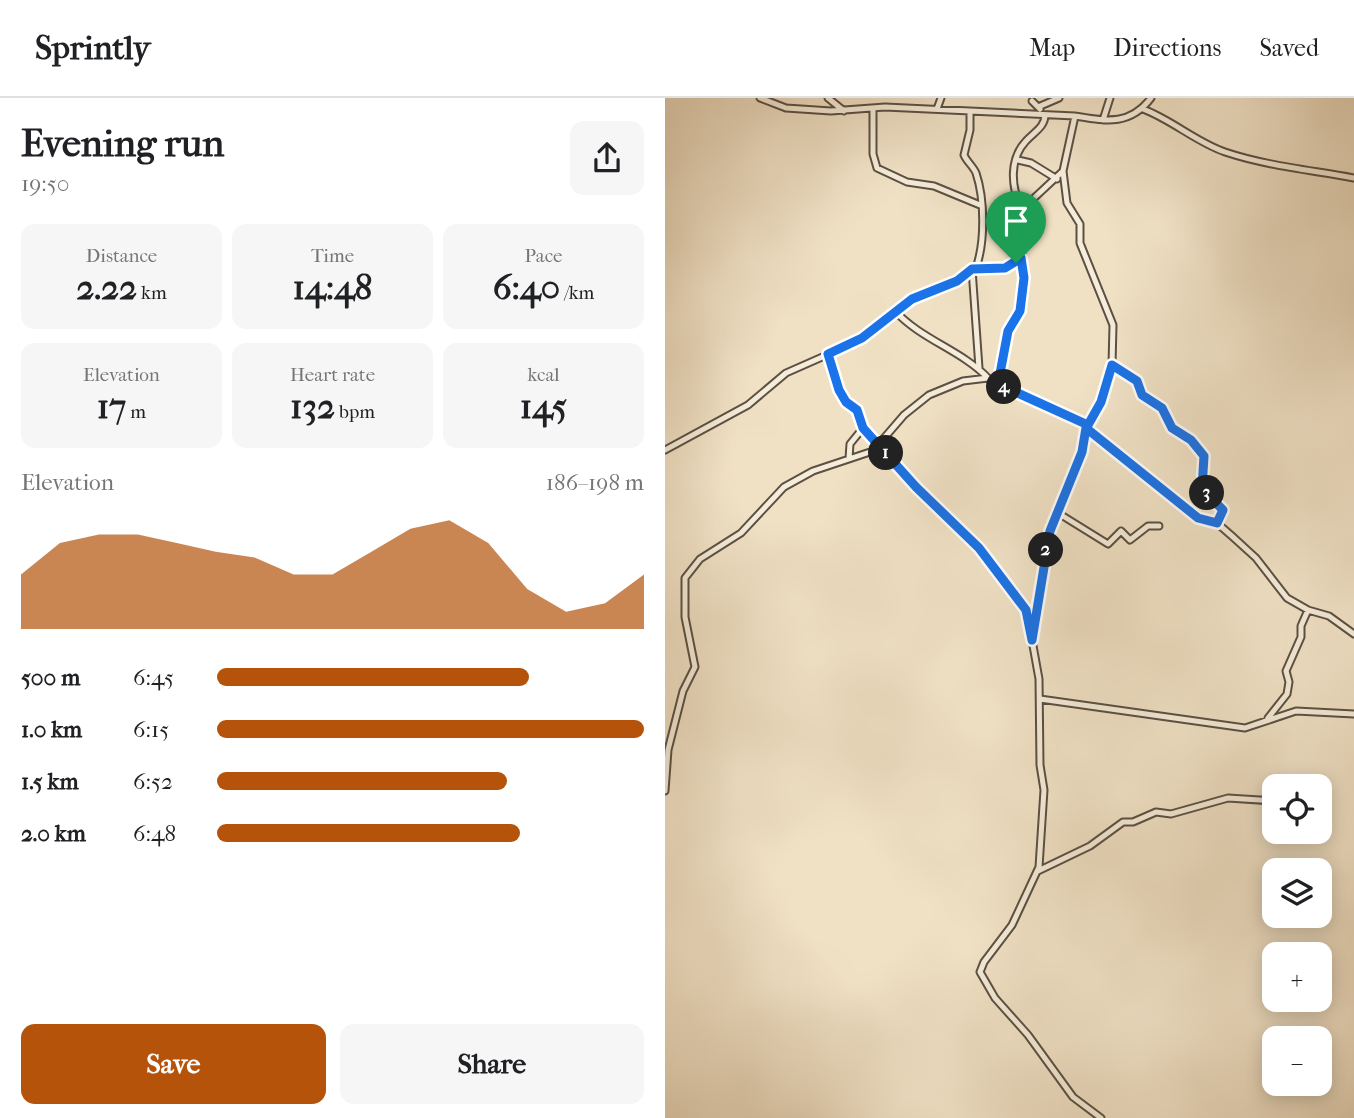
<!DOCTYPE html>
<html lang="en">
<head>
<meta charset="utf-8">
<style>
	:root { --surface:#fff; --page:#f6f6f6; --text:#202124; --muted:#757577; --line:#e0e0e0; --accent:#b45309 }
	body { margin:0; font-family:"IM FELL French Canon",serif; background:var(--page); color:var(--text); height:100vh; display:flex; flex-direction:column; font-size:26px; white-space:nowrap }
	* { box-sizing:border-box; margin:0 }
	p { font-size:23px; color:var(--muted) }
	.icon { flex:none; width:38px; height:38px; fill:none; stroke:currentColor; stroke-width:2; stroke-linecap:round; stroke-linejoin:round }
	.map { position:relative; flex:1; overflow:hidden }
	.drawer { display:flex; flex-direction:column; background:var(--surface); width:665px }
	.drawer>* { flex:none }
	.tools { position:absolute; left:597px; top:676px; display:grid; gap:14px }
	.tools a { display:grid; place-items:center; width:70px; height:70px; border-radius:14px; background:var(--surface); box-shadow:0 4px 18px #0003; font-size:35px }
	.pin { position:absolute; display:grid; place-items:center; width:60px; height:60px; color:#fff; margin:-72px -30px; border-radius:50% 50% 50% 0; rotate:-45deg; box-shadow:0 0 7px #0007 }
	.pin .icon { rotate:45deg }
	.km { position:absolute; width:35px; height:35px; margin:-18px; border-radius:50%; background:#222; color:#fff; font-size:19px; line-height:35px; text-align:center }
	.round { display:grid; place-items:center; flex:none; width:74px; height:74px; border-radius:14px; background:var(--page) }
	.head { display:flex; align-items:center; justify-content:space-between; height:119px; padding:0 21px }
	h1 { font-size:38px; font-weight:700; line-height:52px }
	.metrics { display:grid; grid-template-columns:repeat(3,1fr); gap:10px; height:119px; padding:7px 21px }
	.metrics div { display:grid; align-content:center; border-radius:14px; background:var(--page); text-align:center }
	.metrics b { font-size:35px; font-weight:700 }
	.metrics small { font-size:19px; font-weight:400 }
	.metrics p { font-size:19px }
	.chart { height:196px; padding:14px 21px }
	.chart p { display:flex; justify-content:space-between }
	.chart svg { width:100%; height:126px; margin-top:7px; fill:var(--accent); opacity:.7 }
	.action { display:flex; gap:14px; margin-top:auto; padding:14px 21px }
	.action a { flex:1; height:80px; border-radius:14px; background:var(--accent); color:#fff; font-size:28px; font-weight:700; line-height:80px; text-align:center }
	.action a+a { background:var(--page); color:var(--text) }
	ul { padding:0 21px; list-style:none; font-size:23px }
	li { display:grid; grid-template-columns:112px 84px 1fr; align-items:center; height:52px }
	li i { height:18px; border-radius:9px; background:var(--accent) }
	header { display:flex; align-items:center; gap:42px; box-sizing:border-box; height:98px; padding:0 35px; background:var(--surface); border-bottom:2px solid var(--line) }
	header strong { font-size:33px }
	nav { display:flex; gap:38px; margin-inline-start:auto; font-size:24px }
	main { display:flex; flex:1; min-height:0 }
	.map>svg:first-child { display:block }
</style>
</head>
<body>
<header>
<strong>Sprintly</strong>
<nav><a>Map</a><a>Directions</a><a>Saved</a></nav>
</header>
<main>
<section class="drawer">
<div class="head"><div><h1>Evening run</h1><p>19:50</p></div><a class="round"><svg class="icon" aria-label="share" viewBox="0 0 24 24"><path d="M12 15V3M7 8l5-5 5 5M5 13v7h14v-7"/></svg></a></div>
<div class="metrics">
<div><p>Distance</p><b>2.22<small> km</small></b></div>
<div><p>Time</p><b>14:48</b></div>
<div><p>Pace</p><b>6:40<small> /km</small></b></div>
</div>
<div class="metrics">
<div><p>Elevation</p><b>17<small> m</small></b></div>
<div><p>Heart rate</p><b>132<small> bpm</small></b></div>
<div><p>kcal</p><b>145</b></div>
</div>
<div class="chart"><p><span>Elevation</span>186–198 m</p>
<svg viewBox="0 0 160 44" preserveAspectRatio="none"><path d="M0 44V25L10 14L20 11L30 11L40 14L50 17L60 19L70 25L80 25L90 17L100 9L110 6L120 14L130 30L140 38L150 35L160 25V44z"/></svg>
</div>
<ul>
<li><b>500 m</b>6:45<i style="width:73%"></i></li>
<li><b>1.0 km</b>6:15<i style="width:100%"></i></li>
<li><b>1.5 km</b>6:52<i style="width:68%"></i></li>
<li><b>2.0 km</b>6:48<i style="width:71%"></i></li>
</ul>
<div class="action"><a>Save</a><a>Share</a></div>
</section>
<div class="map">
<svg width="689" height="1020" viewBox="0 0 689 1020">
	<rect width="100%" height="100%" fill="#f0e1c5"/>
	<filter id="stains"><feTurbulence type="fractalNoise" baseFrequency=".00286" numOctaves="4"/><feColorMatrix values="0 0 0 0 .2 0 0 0 0 .09 0 0 0 0 .02 0 0 0 .5 -.17"/></filter>
	<radialGradient id="worn" r=".72"><stop offset=".6" stop-color="#630" stop-opacity="0"/><stop offset="1" stop-color="#630" stop-opacity=".3"/></radialGradient>
	<g fill="none" stroke-linecap="round" stroke-linejoin="round">
		<defs>
			<path id="minor" d="M95,0L121,10L166,13L220,9L410,18C441,23 465,28 486,0
				M163,0L179,13
				M367,3L375,11
				M373,9L394,0
				M208,10V56L212,70L242,84L269,88L315,107
				M272,11L276,0
				M478,11C507,22 531,44 560,54C602,68 646,72 689,80
				M305,13V32L299,57C302,64 308,68 311,75C320,102 320,144 311,170
				M438,22L445,0
				M353,62L366,65L392,81
				M398,73L402,105L415,126V145L448,227L447,267L436,304L421,330L417,354L385,433L367,542L374,581L375,667L379,692L374,769L347,827L319,864L315,874L330,900L363,937L408,999L436,1020
				M356,109C346,89 344,61 361,43C369,34 380,29 380,17
				M307,171L314,270
				M230,213C257,242 296,252 323,280
				M163,256L174,292L181,304L192,312L198,330L252,389L314,450L361,512L366,539
				M447,267L472,283L477,297L498,312L507,330L526,342L539,358L537,391L558,412L552,425
				M333,286L343,233L355,213L359,180L356,160
				M421,330L533,420L552,425L568,439L591,460L622,500L643,512L664,518L689,536
				M0,352L83,307L121,275L189,245L247,201L292,183L307,171L340,170L351,165L357,156L353,115L398,73L410,18
				M184,360L185,346L198,330
				M393,415L443,446L456,433L465,442L483,428H494
				M375,601L580,630L631,613L689,616
				M603,620L622,596L624,584L621,573L636,539V528L643,512
				M0,693L3,652L18,593L30,569L20,519V480L35,461L76,435L119,389L148,373L208,353L239,317L264,297L298,283L323,280L423,327
				M373,773L425,748L458,724H468L491,714L506,716L563,700L609,703"/>
		</defs>
		<use href="#minor" stroke="#5b5043" stroke-width="9"/>
		<use href="#minor" stroke="#f5ecd9" stroke-width="5"/>
	</g>
	<g fill="none" stroke-linecap="round" stroke-linejoin="round">
		<defs>
			<path id="route" d="M356,160L359,180L355,213L343,233L333,286L423,327L436,304L447,267L472,283L477,297L497,310L507,330L526,342L539,358L537,391L558,412L552,425L533,420L421,330L417,354L385,433L367,542L361,512L314,450L251,389L198,330L192,312L181,304L174,292L163,256L197,240L247,201L292,183L307,171L340,170Z"/>
		</defs>
		<use href="#route" stroke="#fff" stroke-width="14"/>
		<use href="#route" stroke="#1a73e8" stroke-width="9"/>
	</g>
	<rect width="100%" height="100%" filter="url(#stains)"/>
	<rect width="100%" height="100%" fill="url(#worn)"/>
</svg>
<div class="tools">
<a><svg class="icon" aria-label="locate" viewBox="0 0 24 24"><circle cx="12" cy="12" r="6"/><path d="M12 2v4M12 18v4M2 12h4M18 12h4"/></svg></a>
<a><svg class="icon" aria-label="layers" viewBox="0 0 24 24"><path d="M12 4l9 5-9 5-9-5zM3 14l9 5 9-5"/></svg></a>
<a>+</a>
<a>−</a>
</div>
<div class="pin" style="left:351px;top:165px;background:#1e9e55"><svg class="icon" aria-label="arrive" viewBox="0 0 24 24"><path d="M6 21V4h12l-3 4 3 4H6"/></svg></div>
<b class="km" style="left:221px;top:355px">1</b>
<b class="km" style="left:381px;top:452px">2</b>
<b class="km" style="left:542px;top:395px">3</b>
<b class="km" style="left:339px;top:289px">4</b>
</div>
</main>
</body>
</html>
